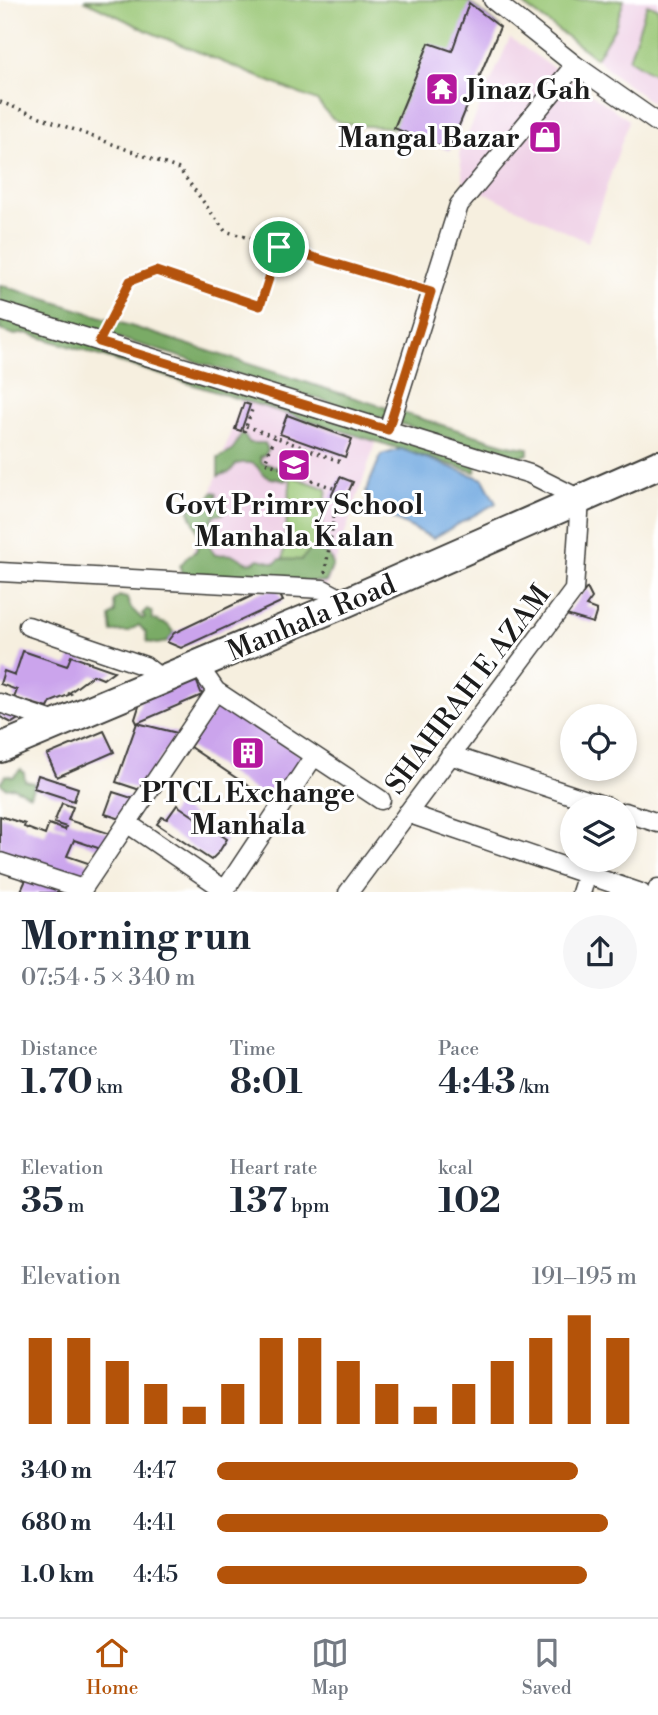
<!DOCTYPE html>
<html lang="en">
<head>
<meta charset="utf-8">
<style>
	:root { --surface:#fff; --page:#f6f6f7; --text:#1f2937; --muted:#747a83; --line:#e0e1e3; --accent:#b45309 }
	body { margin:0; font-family:"Libre Bodoni",serif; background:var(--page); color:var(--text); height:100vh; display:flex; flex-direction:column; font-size:26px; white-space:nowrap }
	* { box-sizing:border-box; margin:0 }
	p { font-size:23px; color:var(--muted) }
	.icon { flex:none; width:38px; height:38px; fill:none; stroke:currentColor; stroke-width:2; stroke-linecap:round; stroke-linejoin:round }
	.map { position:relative; height:892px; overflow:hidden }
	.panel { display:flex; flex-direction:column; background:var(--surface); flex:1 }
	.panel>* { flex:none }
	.buttons { position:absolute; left:560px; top:704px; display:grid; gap:14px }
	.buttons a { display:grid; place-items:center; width:77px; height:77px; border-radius:50%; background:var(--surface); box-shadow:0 4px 10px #0003; font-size:35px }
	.pin { position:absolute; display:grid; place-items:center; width:60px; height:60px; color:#fff; margin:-30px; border:4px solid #fff; border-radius:50%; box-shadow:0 2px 7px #0007 }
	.round { display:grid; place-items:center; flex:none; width:74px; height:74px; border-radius:37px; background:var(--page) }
	.headline { display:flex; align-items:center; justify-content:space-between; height:119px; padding:0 21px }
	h1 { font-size:38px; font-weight:700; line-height:52px }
	.stats { display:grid; grid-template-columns:repeat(3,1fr); gap:10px; height:119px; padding:7px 21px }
	.stats div { display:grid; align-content:center }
	.stats b { font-size:35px; font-weight:700 }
	.stats small { font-size:19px; font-weight:400 }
	.stats p { font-size:19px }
	.chart { height:196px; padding:14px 21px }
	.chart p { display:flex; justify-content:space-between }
	.chart svg { width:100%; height:126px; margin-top:7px; stroke:var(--accent); stroke-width:6 }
	ul { padding:0 21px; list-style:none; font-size:23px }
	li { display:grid; grid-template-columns:112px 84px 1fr; align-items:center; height:52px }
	li i { height:18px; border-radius:9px; background:var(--accent) }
	.menu { display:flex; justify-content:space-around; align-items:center; height:98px; border-top:2px solid var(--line); background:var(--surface); font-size:19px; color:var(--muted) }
	.menu a { display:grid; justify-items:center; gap:4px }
	.menu .current { color:var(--accent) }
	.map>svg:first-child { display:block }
</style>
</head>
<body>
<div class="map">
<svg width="658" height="893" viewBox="0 0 658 893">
	<rect width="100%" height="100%" fill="#fff"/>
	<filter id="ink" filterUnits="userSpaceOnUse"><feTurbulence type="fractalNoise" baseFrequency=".0143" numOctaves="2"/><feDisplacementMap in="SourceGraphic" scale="14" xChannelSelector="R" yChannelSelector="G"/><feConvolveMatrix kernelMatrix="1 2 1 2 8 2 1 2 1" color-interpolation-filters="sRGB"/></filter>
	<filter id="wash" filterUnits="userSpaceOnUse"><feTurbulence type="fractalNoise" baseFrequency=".00686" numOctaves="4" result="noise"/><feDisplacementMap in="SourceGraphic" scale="28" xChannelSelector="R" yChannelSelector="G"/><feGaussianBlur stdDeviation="1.57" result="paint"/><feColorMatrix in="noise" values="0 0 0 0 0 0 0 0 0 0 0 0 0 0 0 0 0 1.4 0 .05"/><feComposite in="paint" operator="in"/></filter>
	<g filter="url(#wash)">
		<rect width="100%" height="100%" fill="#f6efdf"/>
		<path fill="#efd0e6" d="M517,0H658V107L617,77L596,58Z
			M510,38L629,120L588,242L464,183L459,154Z
			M243,393L378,436L327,586L184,579Z"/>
		<path fill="#99c674" stroke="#5a7148" stroke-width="2" d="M84,0H466L500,27L394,128C376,125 347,128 332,118C327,114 322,106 317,101L150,32Z
			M517,0H624L615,27L596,58Z
			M647,4L658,8V77L629,59Z
			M291,476L327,489L316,570L282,568Z"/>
		<path fill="#7aab66" stroke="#4b6441" stroke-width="2" d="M0,285C170,337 338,395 508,445L528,448V454L516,459L0,302Z
			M0,316L477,464L475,472L26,333L15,335L0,330Z
			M242,433L250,443H265L268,450L265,455L260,457L262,463L293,471L285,481C280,479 274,479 268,477C254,471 263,459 236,464L230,472L218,476V458L232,451Z
			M213,492L217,493L215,503L224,511L223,514L213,516L207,542L215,555C220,555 228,554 233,555C245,559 247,568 259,559L275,563L280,559L301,560L310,550H318L329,556L333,564L326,582L182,577L180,566L188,556L196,551L200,537L189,511L192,504H205Z
			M119,596L127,598L131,608L142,619L145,617L142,614L147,609L152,612V619L168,625L174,633L167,642L157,644L147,642L146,633L139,625L128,632H112L110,617L115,613L114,601Z
			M21,769L24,773L25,781L35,783L30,795L13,787L6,788L0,783L6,775L13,777Z"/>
		<path fill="#73aae1" stroke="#48637e" stroke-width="2" d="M401,449L483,479L496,503L433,538L369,507L366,491L381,455Z"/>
		<g id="blocks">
			<path fill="#cba4ec" d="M469,3L500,27L449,150L394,128L429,43L452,51Z
				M244,403L250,405L241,431L235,429Z
				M287,415L352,439L345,457L280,434Z
				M340,477L353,482L343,504L330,499Z
				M587,588L592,598L586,606L597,610L593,623L566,615Z
				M277,589L283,601L181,648L167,642L174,633L258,593Z
				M23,651L67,666L71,656L114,671L103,679L93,675L69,693L71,694L51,702L48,708L14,698L17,690L0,684L4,671L15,675Z
				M194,675L202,695L137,723L135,719L141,700Z
				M220,701L306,759L275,804L190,747Z
				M0,710L23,716L12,723L0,717Z
				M137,723L177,733L140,790L116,782Z
				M104,731L114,752L57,777L47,755Z
				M38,775L78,788L74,801L34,788Z
				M113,792L135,799L121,819L105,814Z
				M62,803L73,807L68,820L111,834L101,849L74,840L67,856L91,864L77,883L0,858V816L25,824L24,827L45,835L49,824L65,830L66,827L54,823Z
				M177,805L227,839L219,852L211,860L157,824L162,817L167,819Z
				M29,873L71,893H20Z"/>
		</g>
	</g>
	<g filter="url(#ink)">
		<use href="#blocks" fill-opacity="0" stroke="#3d3c39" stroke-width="2"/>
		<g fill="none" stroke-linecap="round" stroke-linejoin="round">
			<defs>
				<path id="street" d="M493,0L575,65L658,123
					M0,311L530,474L580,499L574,590L348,893
					M388,430L459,205L575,65
					M0,572L323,589L347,602
					M28,626L145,666L163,680
					M216,691L381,800
					M0,703L59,723
					M450,755L608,807
					M625,812L658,823
					M407,813L641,893
					M127,823L225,890
					M0,862L83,889
					M80,893L216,691L198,665
					M223,893L314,756
					M581,893L587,874
					M656,893L658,888"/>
				<path id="primary" d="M0,748L347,602L658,465"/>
			</defs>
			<use href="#street" stroke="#3d3c39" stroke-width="21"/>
			<use href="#primary" stroke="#3d3c39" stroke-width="32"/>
			<path stroke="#3d3c39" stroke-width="3.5" stroke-dasharray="2 5" stroke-linecap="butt" d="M0,102L179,169L225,231L416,287
				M106,327L130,281L156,271L260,306L279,247
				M246,426L344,463
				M244,432L253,407
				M275,437L265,462L333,488
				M325,573L336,504"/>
			<use href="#street" stroke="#fff" stroke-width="18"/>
			<use href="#primary" stroke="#fff" stroke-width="28"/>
		</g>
	</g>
	<g fill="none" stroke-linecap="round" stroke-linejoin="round" filter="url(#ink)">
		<defs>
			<path id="route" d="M279,247L431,292L388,430L99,342L130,281L156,271L260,306Z"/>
		</defs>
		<use href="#route" stroke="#fff" stroke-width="14"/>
		<use href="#route" stroke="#b45309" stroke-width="9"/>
	</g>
	<defs>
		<symbol id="temple-square" viewBox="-11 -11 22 22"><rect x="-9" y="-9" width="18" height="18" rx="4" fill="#b5179e" stroke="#fff"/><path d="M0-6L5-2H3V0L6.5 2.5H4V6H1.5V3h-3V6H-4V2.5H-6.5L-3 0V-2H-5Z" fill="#fff"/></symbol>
		<symbol id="shop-square" viewBox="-11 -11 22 22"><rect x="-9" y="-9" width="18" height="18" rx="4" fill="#b5179e" stroke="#fff"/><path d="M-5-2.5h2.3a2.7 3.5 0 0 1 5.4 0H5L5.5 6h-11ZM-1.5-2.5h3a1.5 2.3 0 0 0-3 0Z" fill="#fff"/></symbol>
		<symbol id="school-square" viewBox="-11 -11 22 22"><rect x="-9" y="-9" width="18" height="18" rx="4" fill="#b5179e" stroke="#fff"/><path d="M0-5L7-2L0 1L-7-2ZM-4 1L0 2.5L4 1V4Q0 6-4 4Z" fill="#fff"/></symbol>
		<symbol id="building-square" viewBox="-11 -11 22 22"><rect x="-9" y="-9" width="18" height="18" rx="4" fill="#b5179e" stroke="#fff"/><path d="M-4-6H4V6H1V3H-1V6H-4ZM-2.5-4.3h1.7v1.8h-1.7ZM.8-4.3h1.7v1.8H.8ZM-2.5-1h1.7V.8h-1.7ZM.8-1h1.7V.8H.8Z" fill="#fff"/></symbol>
	</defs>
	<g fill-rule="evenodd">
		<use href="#temple-square" x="423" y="70" width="38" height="38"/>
		<use href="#shop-square" x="526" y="118" width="38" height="38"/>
		<use href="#school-square" x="275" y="446" width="38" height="38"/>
		<use href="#building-square" x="229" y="734" width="38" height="38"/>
	</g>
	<g text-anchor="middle" stroke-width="6" stroke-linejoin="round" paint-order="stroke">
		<g font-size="28" font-weight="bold" fill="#1c1c1c" stroke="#fff">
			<text x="466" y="99" text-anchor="start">Jinaz Gah</text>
			<text x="520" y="147" text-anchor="end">Mangal Bazar</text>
			<text x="294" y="514">Govt Primry School<tspan x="294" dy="32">Manhala Kalan</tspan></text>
			<text x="248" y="802">PTCL Exchange<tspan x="248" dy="32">Manhala</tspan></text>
		</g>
		<g font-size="28" fill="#1c1c1c" stroke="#fff">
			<text transform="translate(311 617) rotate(-23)" y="10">Manhala Road</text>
			<text transform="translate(467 689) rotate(-53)" y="10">SHAHRAH E AZAM</text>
		</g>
	</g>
</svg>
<div class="buttons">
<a><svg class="icon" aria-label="locate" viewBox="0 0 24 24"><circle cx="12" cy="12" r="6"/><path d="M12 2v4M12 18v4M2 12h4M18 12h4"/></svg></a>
<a><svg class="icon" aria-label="layers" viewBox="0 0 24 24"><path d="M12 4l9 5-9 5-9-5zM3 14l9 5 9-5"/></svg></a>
</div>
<div class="pin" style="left:279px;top:247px;background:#1e9e55"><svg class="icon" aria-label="arrive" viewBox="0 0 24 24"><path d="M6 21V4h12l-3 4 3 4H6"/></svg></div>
</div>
<section class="panel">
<div class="headline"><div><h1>Morning run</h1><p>07:54 · 5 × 340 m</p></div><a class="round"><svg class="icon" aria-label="share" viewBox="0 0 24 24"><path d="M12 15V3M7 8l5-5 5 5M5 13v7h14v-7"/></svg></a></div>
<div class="stats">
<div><p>Distance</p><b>1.70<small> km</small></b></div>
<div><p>Time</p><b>8:01</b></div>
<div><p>Pace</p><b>4:43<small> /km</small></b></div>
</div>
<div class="stats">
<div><p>Elevation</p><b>35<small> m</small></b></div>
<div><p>Heart rate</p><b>137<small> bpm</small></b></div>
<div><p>kcal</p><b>102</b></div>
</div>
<div class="chart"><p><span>Elevation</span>191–195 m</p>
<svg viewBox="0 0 160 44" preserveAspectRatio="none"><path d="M5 44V14M15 44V14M25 44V22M35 44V30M45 44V38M55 44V30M65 44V14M75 44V14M85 44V22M95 44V30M105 44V38M115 44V30M125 44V22M135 44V14M145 44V6M155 44V14"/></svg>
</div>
<ul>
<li><b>340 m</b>4:47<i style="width:86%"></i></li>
<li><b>680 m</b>4:41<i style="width:93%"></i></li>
<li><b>1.0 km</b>4:45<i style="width:88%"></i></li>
</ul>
</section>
<nav class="menu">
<a class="current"><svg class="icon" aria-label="home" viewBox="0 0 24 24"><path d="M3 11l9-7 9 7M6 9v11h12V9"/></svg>Home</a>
<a><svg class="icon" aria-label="map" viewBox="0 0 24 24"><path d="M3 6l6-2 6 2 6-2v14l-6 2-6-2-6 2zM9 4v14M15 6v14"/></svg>Map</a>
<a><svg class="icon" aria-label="saved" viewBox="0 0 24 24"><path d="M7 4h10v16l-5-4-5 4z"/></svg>Saved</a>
</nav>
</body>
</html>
